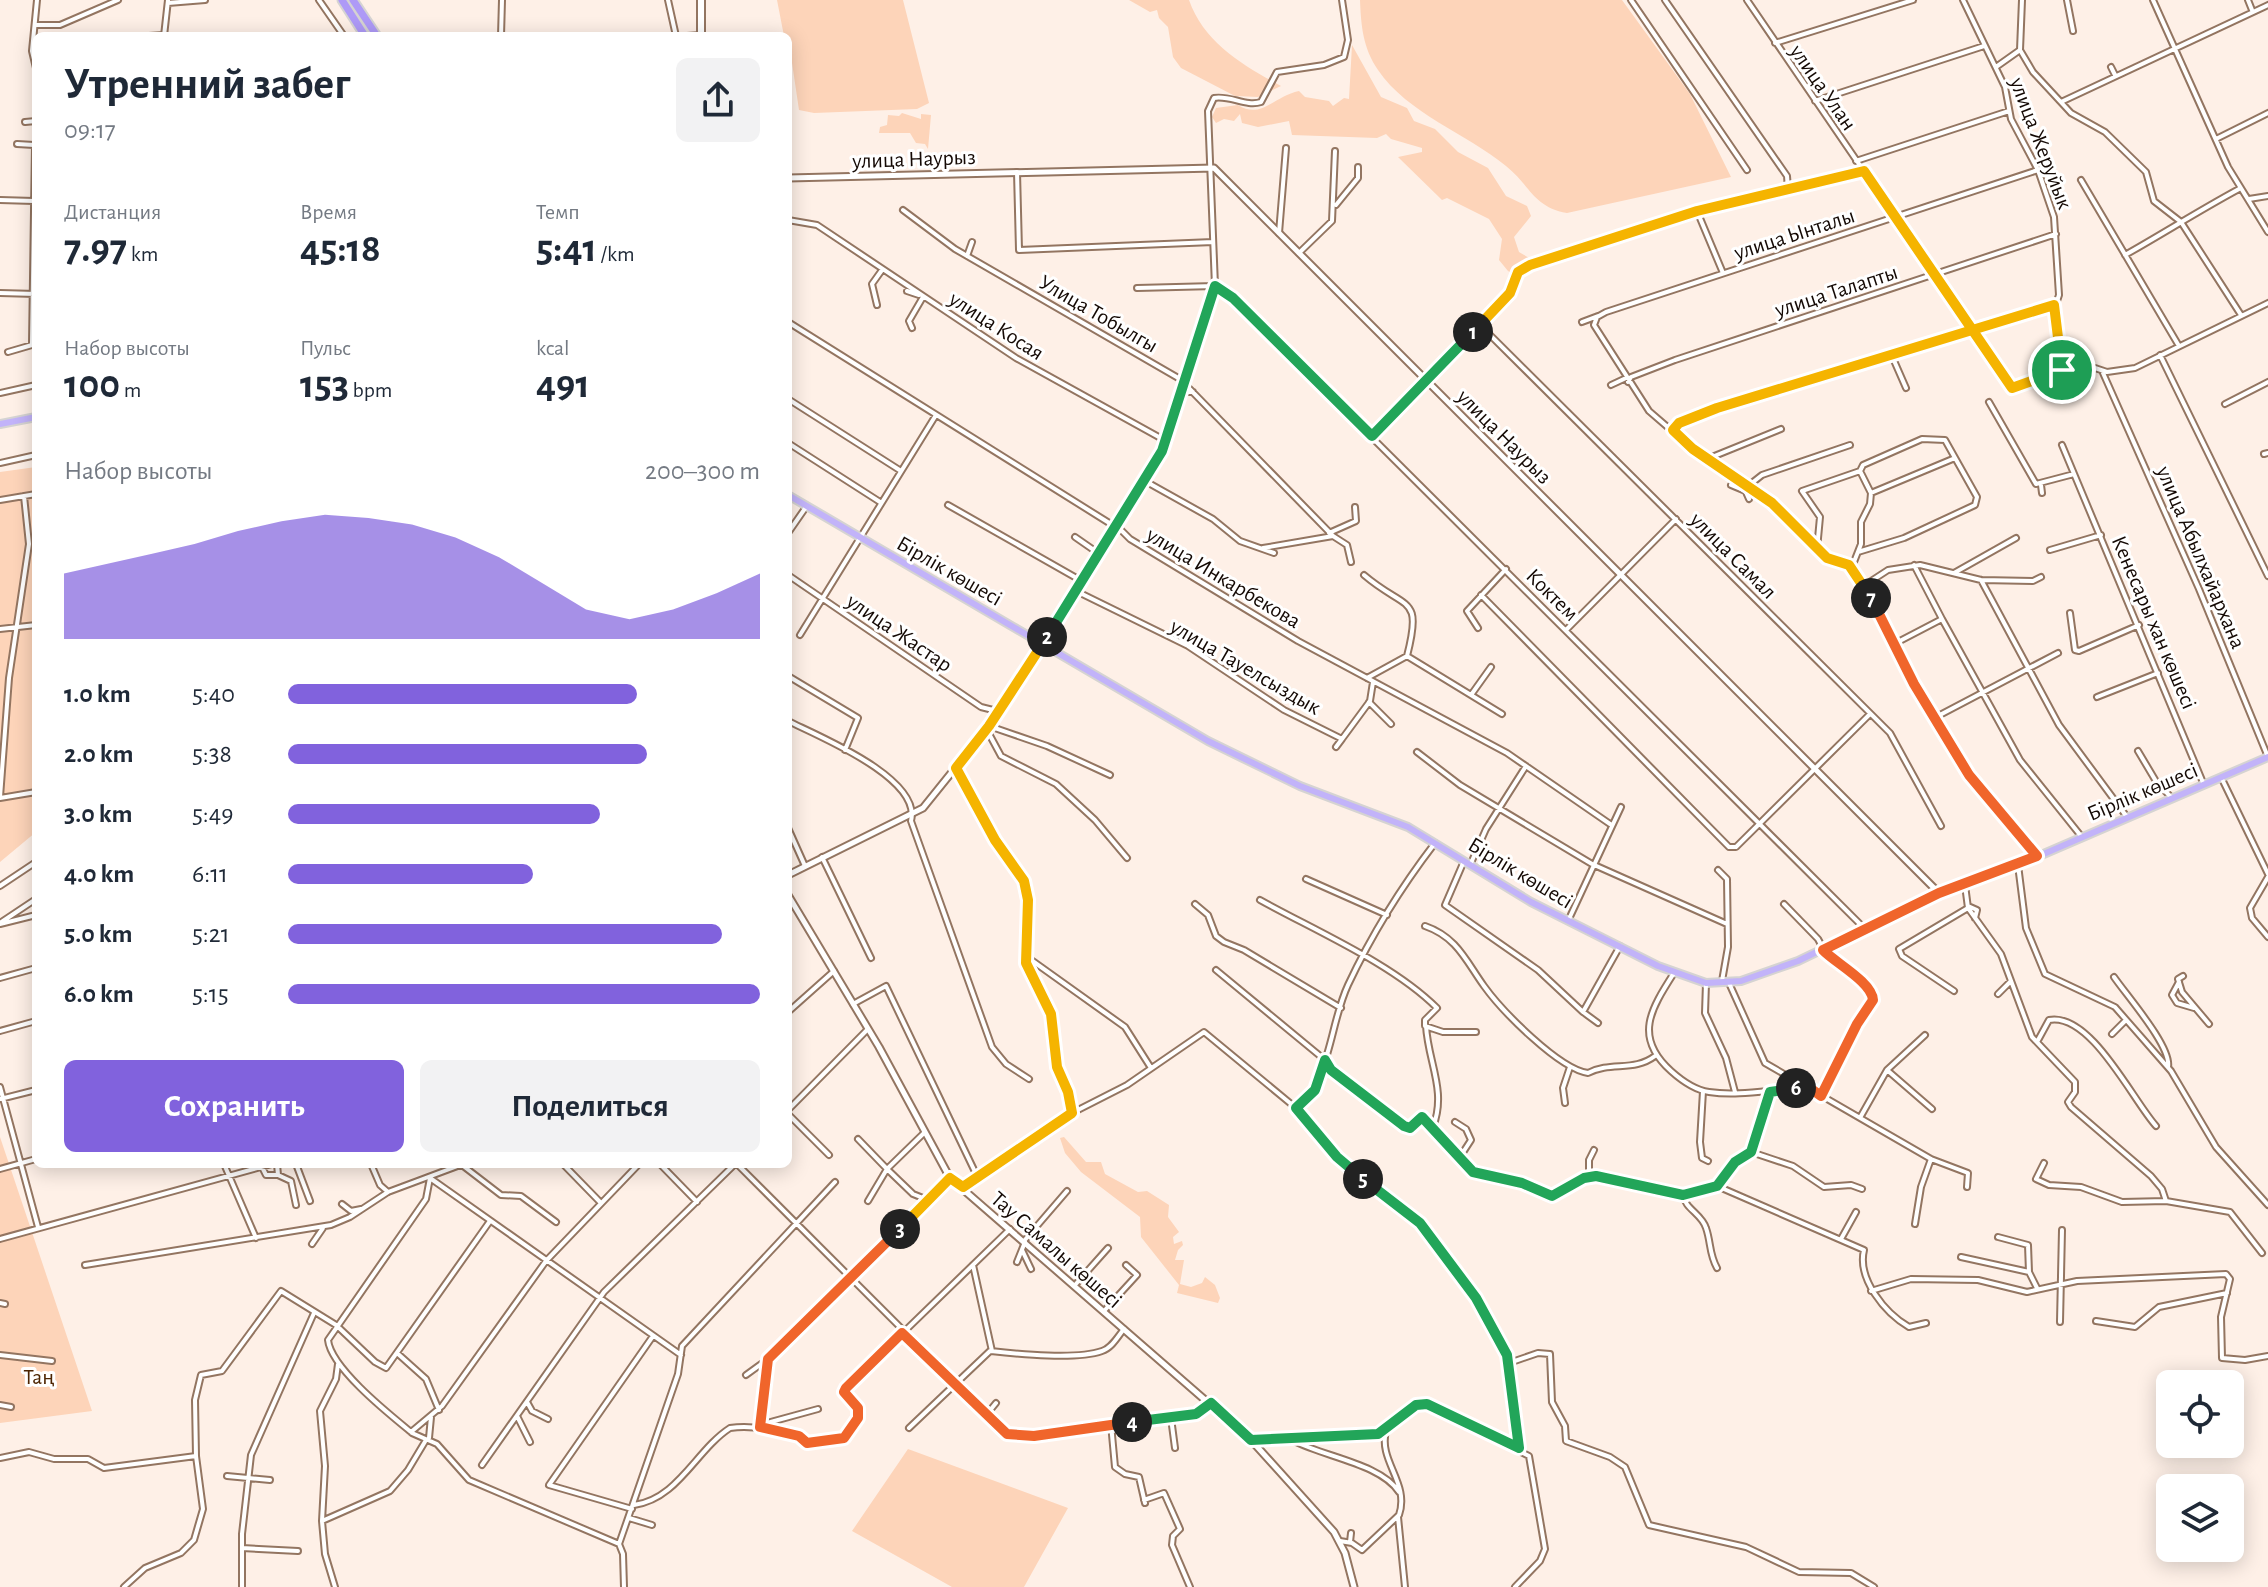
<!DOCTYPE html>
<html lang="ru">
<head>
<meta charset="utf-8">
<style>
	:root { --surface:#fff; --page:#f2f2f3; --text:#1f2937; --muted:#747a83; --accent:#8162dd }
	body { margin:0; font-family:"Alegreya Sans",sans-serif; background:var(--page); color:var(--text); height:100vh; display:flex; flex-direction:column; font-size:30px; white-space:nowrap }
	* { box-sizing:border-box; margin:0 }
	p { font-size:26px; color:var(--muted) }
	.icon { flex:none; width:44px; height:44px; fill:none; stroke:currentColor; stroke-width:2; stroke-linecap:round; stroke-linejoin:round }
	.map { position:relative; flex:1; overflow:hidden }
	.drawer { position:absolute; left:32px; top:32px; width:760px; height:1136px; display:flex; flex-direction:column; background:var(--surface); border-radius:12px; box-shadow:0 4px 20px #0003 }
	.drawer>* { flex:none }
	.controls { position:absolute; left:2156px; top:1370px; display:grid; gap:16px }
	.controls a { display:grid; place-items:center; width:88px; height:88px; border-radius:12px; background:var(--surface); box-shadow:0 4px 20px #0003; font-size:40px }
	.pin { position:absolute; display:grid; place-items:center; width:68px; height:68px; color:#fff; margin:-34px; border:4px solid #fff; border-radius:50%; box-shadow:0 2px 8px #0007 }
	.km { position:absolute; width:40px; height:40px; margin:-20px; border-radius:50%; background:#222; color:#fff; font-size:22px; line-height:40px; text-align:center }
	.round { display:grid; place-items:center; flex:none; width:84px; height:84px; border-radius:12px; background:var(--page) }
	.summary { display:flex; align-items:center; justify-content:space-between; height:136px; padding:0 32px }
	h1 { font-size:44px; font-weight:600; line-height:60px }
	.stats { display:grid; grid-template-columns:repeat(3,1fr); gap:12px; height:136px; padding:8px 32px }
	.stats div { display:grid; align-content:center }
	.stats b { font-size:40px; font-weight:600 }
	.stats small { font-size:22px; font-weight:400 }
	.stats p { font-size:22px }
	.chart { height:224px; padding:16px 32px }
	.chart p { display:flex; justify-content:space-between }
	.chart svg { width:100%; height:144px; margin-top:8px; fill:var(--accent); opacity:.7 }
	.primary-button { display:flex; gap:16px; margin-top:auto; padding:16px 32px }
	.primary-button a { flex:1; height:92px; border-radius:12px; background:var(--accent); color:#fff; font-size:32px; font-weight:600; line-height:92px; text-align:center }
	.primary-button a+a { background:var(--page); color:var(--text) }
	ul { padding:0 32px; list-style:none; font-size:26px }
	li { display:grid; grid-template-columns:128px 96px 1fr; align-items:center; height:60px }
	li i { height:20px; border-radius:10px; background:var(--accent) }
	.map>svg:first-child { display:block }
</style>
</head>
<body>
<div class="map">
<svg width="2268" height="1587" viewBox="0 0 2268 1587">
	<rect width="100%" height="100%" fill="#fef0e7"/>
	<path fill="#fdd4b9" d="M777,0H903L929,103L917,109L814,113L799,110L788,36H784Z
		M1129,0H1189C1204,43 1244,66 1281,86L1258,97L1235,96L1181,68L1173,57L1168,27L1159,18L1157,10L1150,12Z
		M1360,0H1622L1690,94L1731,177L1567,213C1533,207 1530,185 1506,166C1466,133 1408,114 1378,70C1363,48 1361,26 1360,0Z
		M1352,45L1381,97L1407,108L1414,121L1435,129L1458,152L1488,168L1506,196L1527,206L1531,216L1514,237L1519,252L1536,262L1522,280L1508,271L1499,260L1502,239L1489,219L1447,198L1442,200L1398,157L1422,152V148L1391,139L1386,134L1377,138L1292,135L1289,121L1258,127L1242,123L1240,114L1234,121L1224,119L1216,123L1212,117L1216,108L1238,105C1261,120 1274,96 1299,91L1305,97L1329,101L1333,106L1344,98L1349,99Z
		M902,113L921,119V114L931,115L928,149L925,144L916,143L910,133H879L880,127L887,125L888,115L899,116Z
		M36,467V832L0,862V472Z
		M0,1137L92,1411L0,1423Z
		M1064,1137L1086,1162H1101L1105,1174L1138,1192L1147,1191L1169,1205L1168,1217L1179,1232L1173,1237L1174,1244L1182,1241L1183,1245L1178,1250L1175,1260H1184L1180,1284L1191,1287L1202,1283L1205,1277L1215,1285L1220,1298L1218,1303L1177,1293L1179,1285L1141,1237L1140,1217L1081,1172L1065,1153L1060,1138Z
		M908,1449L1068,1508L1024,1587H952L852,1531Z"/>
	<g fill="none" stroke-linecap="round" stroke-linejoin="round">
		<defs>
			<path id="minor" d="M319,0L344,36
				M668,0L676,36
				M1631,0L1747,170
				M1665,0L1787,176L1788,189
				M1747,0L2012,388L2062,370L2092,367L2107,372L2135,368L2268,303
				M1963,0L2005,87L2011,119L2038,170L2054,217L2059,295L2054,310L2062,370
				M2022,0L2020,50L2033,72L2071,113L2105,132L2146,172L2154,201L2181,222L2241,315
				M2067,0L2073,31
				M2153,0L2228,167L2268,232
				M2248,0L2252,10
				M168,3L205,0
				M35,25H60L118,0
				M149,36L164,35
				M164,36L168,0
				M501,36L502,0
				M687,36L701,35
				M1775,43L1913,0
				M1996,67L2020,50
				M2111,67L2115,75
				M36,68L32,51L37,0
				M1815,101L1984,46
				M2061,102L2268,5
				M25,122L36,121
				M2216,139L2268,113
				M17,144L34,145
				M1856,161L2009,111
				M1017,172L1019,250L1213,242
				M2081,180L2179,346
				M2249,199L2268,196
				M0,200L34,201
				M1336,205L1358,178V167
				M903,210L955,249L1180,379L1333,536
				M1697,211L1723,273
				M788,220L817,225L1016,358L1166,441
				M1279,233L1286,148
				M1299,253L1332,221L1335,151
				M2125,255C2164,233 2200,210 2239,189
				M967,256L972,242
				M1137,288L1215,286L1225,291L1864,928
				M907,291L919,295
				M0,293L36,294
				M877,305L872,284L882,270
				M788,322L1122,531L1130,539L1298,641L1507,753L1610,824
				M1582,322L1598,316
				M1480,325L1890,733L1941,826
				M912,328L909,321L923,297
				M8,352L32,345L35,145
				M2160,355L2268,576
				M1892,356L1906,388
				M2103,373L2199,589L2268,757
				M1628,382L1631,377L1675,360L2056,234
				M1611,385L1626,378
				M0,393L36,385
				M788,399L901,471
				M1179,401L1186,392H1193
				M1989,402L2036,484L2074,474
				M2225,404L2268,382
				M1673,430L1679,423L1717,408L2054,305
				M1372,436L1510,293L1518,272L1530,265L1697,211L1863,171
				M788,443L880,502
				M2062,445L2204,785
				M2264,454L2268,453
				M1707,459L1781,429
				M0,463L36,455
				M1145,481L1213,519L1240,541L1274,553
				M1731,485L1743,490L1762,475L1850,445
				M2041,485L2042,493
				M1745,490L1749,499
				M1871,493L1955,458
				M0,500L36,494
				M948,505L1080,580
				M788,533L806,507
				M1329,533L1356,521L1355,507
				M1075,537L1098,553
				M1263,548L1333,536L1347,545L1351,562
				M1817,549L1820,517L1802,491L1860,471
				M2050,550L2101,535
				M1914,565L1942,619
				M1852,567L1861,544V522L1870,504L1871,493L1860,471L1863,465L1922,439L1945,440L1977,497L1975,505L1904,538L1858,552
				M1954,573L2016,538
				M788,575L981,707L997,711
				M1364,575C1406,611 1423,594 1407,656L1367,678
				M1981,580L2059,725L2127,817
				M1865,585L1888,570L1920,565L1981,580L2033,581L2041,577
				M1074,590L1188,646L1284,710L1342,739L1370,701L1373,682
				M1481,595L1729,847H1736L1870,714
				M2070,613L2075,650L2079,651L2139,625
				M1478,628L1467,611L1506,569
				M0,629L36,625
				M1566,630L1676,519
				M800,635L936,415
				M1044,644L1061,610L1162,451L1215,286L1208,111L1214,98C1230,95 1246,107 1261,102L1277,72L1324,65L1344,57L1348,40L1342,0
				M1894,644L1942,619L2020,760L2081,836
				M1407,656L1502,714
				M788,676L858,718L845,750
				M1471,695L1491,667
				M2097,697L2158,673
				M1369,702L1391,724
				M1936,717L2058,653
				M788,721C818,736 922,778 911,821L992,1047L1006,1064L1029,1079
				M989,726L1047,746L1110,775
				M987,730L1001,756L1056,784L1095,820L1127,858
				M1336,747L1342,739
				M2138,751L2157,783L2172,798
				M1417,752L1460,785L1592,864L1727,924
				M956,768L995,840L1024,881L1028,900L1026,963L1051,1014L1057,1067L1068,1092L1072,1113
				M2221,777L2268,874
				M0,797L9,678L29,544L24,496
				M0,798L36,792
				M788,828L805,866
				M2037,856L1969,775L1914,684L1860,577L1849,565L1827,558L1772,503L1693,449L1649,411L1594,325L1597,317L1606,312L2038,170
				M822,857L871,958
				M1464,861L1445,905L1538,970L1583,1012L1620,946
				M1471,863L1486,829L1526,766
				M2018,865L2026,928L2045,974L2115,1007L2171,1071L2216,1147L2268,1205
				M1718,870L1727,879L1728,947L1722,981
				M2268,877L2250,908L2252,918L2268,937
				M1306,879L1387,915
				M1965,885L1968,908L2001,954L2032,1037L2075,1082V1092L2068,1102L2071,1107L2151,1176L2162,1189L2166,1201L2230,1212L2262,1253
				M0,886L36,862
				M1260,900C1316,931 1393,964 1437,1008L1425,1020V1026L1443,1032H1476
				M1195,904L1208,915L1216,936L1224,942L1244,950L1341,1008
				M1784,904L1818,939L1826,954L1842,963L1874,996L1821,1096
				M1968,906L1977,910L1975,918
				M1568,921L1621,807
				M0,923L36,899
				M0,924L36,915
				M1425,926C1457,937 1466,961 1484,986C1502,1011 1559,1069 1588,1073C1611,1061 1634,1072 1655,1056
				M1027,957L1125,1027L1151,1068
				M1216,970L1325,1060L1331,1070L1404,1126L1410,1128L1422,1117L1473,1172L1522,1183L1552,1196L1584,1178L1596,1176L1683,1195L1717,1186L1864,1250C1857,1279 1885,1313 1909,1327L1926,1323
				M1674,973C1651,1009 1633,1037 1671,1071C1681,1080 1695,1090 1709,1092C1742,1097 1776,1088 1809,1088
				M2183,976L2178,979L2182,992L2209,1024
				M2114,977C2127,996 2172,1047 2168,1067
				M0,978L36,968
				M2179,982L2172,995L2177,1003L2194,1008
				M1706,983L1705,1013L1726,1058L1735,1092
				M1729,983L1765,1063L1931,1159L1968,1173L1967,1187
				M1954,991L1902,956L1899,949L1968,908
				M1998,994L2011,981
				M853,1004L886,986L977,1176
				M788,1012L834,971
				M1583,1012L1598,1023
				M1426,1026C1428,1062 1447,1091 1433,1127
				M0,1031L36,1021
				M2112,1034L2126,1020
				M2037,1042L2049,1020C2091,1012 2133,1101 2156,1126
				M1887,1070L1932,1109
				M0,1087L38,1227
				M1703,1091L1700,1142L1702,1158L1708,1161
				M0,1099L36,1090
				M1565,1103L1563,1088L1570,1067
				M1296,1108C1332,1077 1329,1026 1348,985C1371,936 1402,886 1435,843
				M788,1110L868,1029
				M788,1114L829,1155
				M1861,1116L1887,1070L1925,1035
				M1455,1122L1466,1129L1471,1140L1460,1157
				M924,1133L887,1169L913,1194L928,1200
				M858,1139L887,1169L868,1201
				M1751,1152L1793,1166L1824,1187L1851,1185L1862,1189
				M2044,1163L2036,1179L2049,1185L2081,1187L2122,1202L2166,1201
				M224,1164L256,1238
				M277,1164L278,1175L291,1181L296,1205
				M296,1164L310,1201
				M371,1164L380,1185L388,1192
				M563,1164L600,1202
				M660,1164L697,1202
				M737,1164L1007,1434L1034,1436L1182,1417L1196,1414L1211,1403
				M462,1165L501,1195L521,1196L556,1222
				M262,1167L266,1175H278
				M0,1169L36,1159
				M1589,1177V1160L1594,1150
				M430,1178L426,1199L328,1340C331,1368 389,1414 411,1432L442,1406L546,1261L639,1164
				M430,1178L681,1355
				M1717,1186L1735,1162L1751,1152L1770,1092
				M963,1187L1072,1113L1127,1085L1204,1032L1296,1108L1342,1162L1413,1216L1472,1292L1507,1355L1519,1448
				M1683,1195C1685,1209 1702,1214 1706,1228C1711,1242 1709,1254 1717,1268
				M342,1204L351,1211L361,1209
				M1915,1224L1921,1187L1931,1159
				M1998,1237L2028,1245L2029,1272L2037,1288
				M0,1239L272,1164
				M1841,1239L1856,1212
				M1024,1241L1067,1191
				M312,1244L323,1228
				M1022,1250L1031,1269
				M1961,1257L2029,1272
				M1017,1262L1025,1242
				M85,1265L331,1225L350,1217L388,1192L463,1164
				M973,1265L992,1351
				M1075,1285L1108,1248
				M1871,1291L1911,1279L1978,1280L2027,1292L2077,1281L2226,1274L2230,1279L2221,1317L2222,1358L2245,1360L2268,1356
				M0,1303L5,1304
				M1104,1311L1137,1275L1126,1265
				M2096,1321L2135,1327L2159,1307L2227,1293
				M2060,1322L2062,1230
				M397,1353L426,1379L439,1410
				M0,1355L52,1361
				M1509,1363L1538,1353L1550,1354L1552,1402L1565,1426L1566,1441L1610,1457L1625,1467L1649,1525L1746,1547L1799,1572L1851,1573L1874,1587
				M746,1375L768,1359L950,1178
				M527,1402L532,1411L548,1419
				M0,1405L11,1407
				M987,1414L996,1403
				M517,1416L530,1442
				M1171,1418L1175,1448
				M1111,1424L1115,1467L1125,1474L1139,1477L1145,1503
				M760,1425L818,1409
				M760,1427L768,1359
				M909,1428L990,1351C1019,1354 1076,1360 1102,1351C1112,1348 1118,1336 1124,1329
				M412,1433L437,1444L469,1480L619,1544
				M429,1438L431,1417
				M1251,1440L1378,1434L1416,1405L1427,1404L1529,1456L1545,1549L1540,1561L1515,1587
				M1294,1441C1325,1457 1381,1464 1399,1492
				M0,1458L29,1452L54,1459H88L104,1468L196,1456L195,1400L201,1375L222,1371L281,1291L336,1325L375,1362L386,1368L490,1221
				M482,1465L604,1292L735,1164
				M227,1476L270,1480
				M1144,1500L1164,1493L1180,1529L1173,1536L1172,1545L1190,1587
				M634,1505C678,1499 696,1450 730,1428C755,1424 786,1432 807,1443L844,1438L858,1418V1408L844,1392L846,1388L1010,1229
				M632,1509L549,1485L653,1336
				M1398,1517L1405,1587
				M629,1518L652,1525
				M322,1521L325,1466L320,1411L336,1379L338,1364
				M1340,1541L1352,1543L1362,1550L1399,1515C1410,1483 1378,1461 1386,1431
				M1350,1542L1351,1533
				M242,1548L298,1551
				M124,1587L145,1568L181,1553L194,1540L203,1509L196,1456
				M242,1587V1534L251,1455L314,1313
				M335,1587L325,1554L322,1521L390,1491L408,1470L426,1440
				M624,1587L623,1554L619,1544L678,1374L682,1346L835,1182"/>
			<path id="tertiary" d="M788,178L1214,168L1939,893
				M788,875L923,808L989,726L1005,698L1043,646
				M788,895L879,1047L950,1178L1251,1440L1334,1532L1345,1553L1354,1587"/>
			<path id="secondary" d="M701,0V36"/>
			<path id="primary" d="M0,424L36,417
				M788,495L1208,741L1300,786L1408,827L1531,902L1658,966L1706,983L1741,981L1798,961L1939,893L2018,865L2268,757"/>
			<path id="trunk" d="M342,0L365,36
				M353,0L377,36"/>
		</defs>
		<use href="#minor" stroke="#937561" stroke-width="8"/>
		<use href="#tertiary" stroke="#937561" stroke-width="9"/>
		<use href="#secondary" stroke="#937561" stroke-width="10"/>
		<use href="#primary" stroke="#d5d3d2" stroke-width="10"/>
		<use href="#trunk" stroke="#d5d3d2" stroke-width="11"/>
		<use href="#minor" stroke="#fff" stroke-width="4"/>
		<use href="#tertiary" stroke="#fff" stroke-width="5"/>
		<use href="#secondary" stroke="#fff" stroke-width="6"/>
		<use href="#primary" stroke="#c2b3f9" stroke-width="6"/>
		<use href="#trunk" stroke="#ae9af7" stroke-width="7"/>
	</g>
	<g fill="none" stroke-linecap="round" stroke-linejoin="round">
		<defs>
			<path id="split-1" d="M1473,332L1510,293L1518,272L1530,265L1697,211L1864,171L2012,388L2062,370"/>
			<path id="split-2" d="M1047,637L1162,451L1215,286L1233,298L1372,436L1473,332"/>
			<path id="split-3" d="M900,1229L950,1178L963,1187L1072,1113L1068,1092L1057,1067L1051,1014L1026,963L1028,900L1024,881L995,840L956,768L989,726L1047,637"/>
			<path id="split-4" d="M900,1229L768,1359L760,1427L799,1436L807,1443L844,1438L858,1418V1408L844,1392L846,1388L902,1333L1007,1434L1034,1436L1132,1422"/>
			<path id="split-5" d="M1132,1422L1196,1414L1211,1403L1251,1440L1378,1434L1416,1405L1427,1404L1519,1448L1507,1355L1476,1298L1420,1223L1363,1179"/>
			<path id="split-6" d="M1363,1179L1337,1157L1296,1108L1315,1090L1325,1060L1331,1070L1404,1126L1410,1128L1422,1117L1473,1172L1522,1183L1552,1196L1584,1178L1596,1176L1683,1195L1717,1186L1735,1162L1751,1152L1770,1092L1796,1088"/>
			<path id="split-7" d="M1796,1088H1810L1821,1096L1857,1024L1873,1000C1872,982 1834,962 1823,950L1939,893L2037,856L1969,775L1914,684L1871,598"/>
			<path id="split-8" d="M1871,598L1849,565L1827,558L1772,503L1693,449L1673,430L1679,423L1717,408L2054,305L2062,370"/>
		</defs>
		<use href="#split-1" stroke="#fff" stroke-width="16"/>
		<use href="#split-2" stroke="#fff" stroke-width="16"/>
		<use href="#split-3" stroke="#fff" stroke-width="16"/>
		<use href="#split-4" stroke="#fff" stroke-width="16"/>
		<use href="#split-5" stroke="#fff" stroke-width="16"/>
		<use href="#split-6" stroke="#fff" stroke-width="16"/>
		<use href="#split-7" stroke="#fff" stroke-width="16"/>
		<use href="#split-8" stroke="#fff" stroke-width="16"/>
		<use href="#split-1" stroke="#f5b400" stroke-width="10"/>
		<use href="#split-2" stroke="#22a559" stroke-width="10"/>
		<use href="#split-3" stroke="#f5b400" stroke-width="10"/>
		<use href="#split-4" stroke="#f0652b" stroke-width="10"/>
		<use href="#split-5" stroke="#22a559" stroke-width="10"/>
		<use href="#split-6" stroke="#22a559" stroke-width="10"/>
		<use href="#split-7" stroke="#f0652b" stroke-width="10"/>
		<use href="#split-8" stroke="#f5b400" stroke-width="10"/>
	</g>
	<g text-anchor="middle" stroke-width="6" stroke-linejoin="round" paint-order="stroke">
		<g font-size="22" fill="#140904" stroke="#fff">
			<text transform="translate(1824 87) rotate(55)" y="8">улица Улан</text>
			<text transform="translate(2042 143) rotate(69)" y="8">улица Жеруйык</text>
			<text transform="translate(914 158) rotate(-2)" y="8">улица Наурыз</text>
			<text transform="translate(1794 233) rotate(-18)" y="8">улица Ынталы</text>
			<text transform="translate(1836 290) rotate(-18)" y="8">улица Талапты</text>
			<text transform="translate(1099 313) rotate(30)" y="8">Улица Тобылгы</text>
			<text transform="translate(997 325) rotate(33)" y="8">улица Косая</text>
			<text transform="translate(1505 436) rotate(45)" y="8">улица Наурыз</text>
			<text transform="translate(1734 555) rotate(45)" y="8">улица Самал</text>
			<text transform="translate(2202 557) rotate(67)" y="8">улица Абылхайархана</text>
			<text transform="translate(950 570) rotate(30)" y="8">Бірлік көшесі</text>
			<text transform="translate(1224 577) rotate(31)" y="8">улица Инкарбекова</text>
			<text transform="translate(1553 594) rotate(45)" y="8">Коктем</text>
			<text transform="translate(2155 622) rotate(67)" y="8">Кенесары хан көшесі</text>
			<text transform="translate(900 632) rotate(34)" y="8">улица Жастар</text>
			<text transform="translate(1246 666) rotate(30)" y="8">улица Тауелсыздык</text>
			<text transform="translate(2142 791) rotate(-23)" y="8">Бірлік көшесі</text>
			<text transform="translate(1521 872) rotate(31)" y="8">Бірлік көшесі</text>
			<text transform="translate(1057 1249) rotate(41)" y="8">Тау Самалы көшесі</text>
		</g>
		<g font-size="22" fill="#4d2502" stroke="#fff">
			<text x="39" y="1384">Таң</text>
		</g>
	</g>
</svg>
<div class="controls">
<a><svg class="icon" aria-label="locate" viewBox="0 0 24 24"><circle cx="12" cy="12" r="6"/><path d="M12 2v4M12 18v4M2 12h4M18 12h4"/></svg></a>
<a><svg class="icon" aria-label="layers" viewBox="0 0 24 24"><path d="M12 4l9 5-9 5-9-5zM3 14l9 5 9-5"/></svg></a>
</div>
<div class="pin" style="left:2062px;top:370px;background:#1e9e55"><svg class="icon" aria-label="arrive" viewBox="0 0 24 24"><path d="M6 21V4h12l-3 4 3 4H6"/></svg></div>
<b class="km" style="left:1473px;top:332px">1</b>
<b class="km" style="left:1047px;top:637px">2</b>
<b class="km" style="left:900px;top:1229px">3</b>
<b class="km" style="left:1132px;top:1422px">4</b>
<b class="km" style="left:1363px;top:1179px">5</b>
<b class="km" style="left:1796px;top:1088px">6</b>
<b class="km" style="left:1871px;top:598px">7</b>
<section class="drawer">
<div class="summary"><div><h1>Утренний забег</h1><p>09:17</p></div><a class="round"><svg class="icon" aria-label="share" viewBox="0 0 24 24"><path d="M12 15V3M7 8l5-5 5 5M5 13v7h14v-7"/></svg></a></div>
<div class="stats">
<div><p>Дистанция</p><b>7.97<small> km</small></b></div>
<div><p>Время</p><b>45:18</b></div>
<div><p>Темп</p><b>5:41<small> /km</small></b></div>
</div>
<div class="stats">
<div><p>Набор высоты</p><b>100<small> m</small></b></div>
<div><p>Пульс</p><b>153<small> bpm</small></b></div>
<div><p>kcal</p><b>491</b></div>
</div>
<div class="chart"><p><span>Набор высоты</span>200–300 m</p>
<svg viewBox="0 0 160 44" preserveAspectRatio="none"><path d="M0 44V24L10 21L20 18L30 15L40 11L50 8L60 6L70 7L80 9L90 13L100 19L110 27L120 35L130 38L140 35L150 30L160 24V44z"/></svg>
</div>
<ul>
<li><b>1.0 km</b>5:40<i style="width:74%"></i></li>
<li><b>2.0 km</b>5:38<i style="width:76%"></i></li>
<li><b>3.0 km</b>5:49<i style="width:66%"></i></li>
<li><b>4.0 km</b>6:11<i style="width:52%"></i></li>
<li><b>5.0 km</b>5:21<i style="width:92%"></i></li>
<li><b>6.0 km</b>5:15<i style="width:100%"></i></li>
</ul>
<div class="primary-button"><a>Сохранить</a><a>Поделиться</a></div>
</section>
</div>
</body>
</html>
